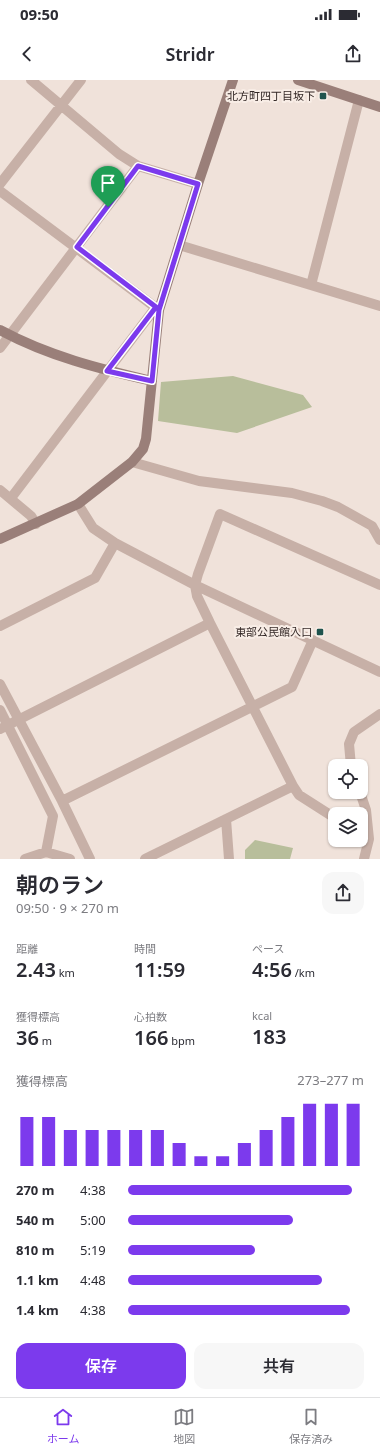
<!DOCTYPE html>
<html lang="ja">
<head>
<meta charset="utf-8">
<style>
	:root { --surface:#fff; --page:#f7f7f7; --text:#2b2b33; --muted:#7c7c81; --line:#e1e1e2; --accent:#7c3aed }
	body { margin:0; font-family:"Noto Sans","Noto Sans JP",sans-serif; background:var(--page); color:var(--text); height:100vh; display:flex; flex-direction:column; font-size:15px; white-space:nowrap }
	* { box-sizing:border-box; margin:0 }
	p { font-size:13px; color:var(--muted) }
	.icon { flex:none; width:22px; height:22px; fill:none; stroke:currentColor; stroke-width:2; stroke-linecap:round; stroke-linejoin:round }
	.map { position:relative; height:779px; overflow:hidden }
	.side { display:flex; flex-direction:column; background:var(--surface); flex:1 }
	.side>* { flex:none }
	.buttons { position:absolute; left:328px; top:679px; display:grid; gap:8px }
	.buttons a { display:grid; place-items:center; width:40px; height:40px; border-radius:8px; background:var(--surface); box-shadow:0 1px 3px #0004; font-size:20px }
	.pin { position:absolute; display:grid; place-items:center; width:34px; height:34px; color:#fff; margin:-41px -17px; border-radius:50% 50% 50% 0; rotate:-45deg; box-shadow:0 0 4px #0007 }
	.pin .icon { rotate:45deg }
	.round { display:grid; place-items:center; flex:none; width:42px; height:42px; border-radius:12px; background:var(--page) }
	.summary { display:flex; align-items:center; justify-content:space-between; height:68px; padding:0 16px }
	h1 { font-size:22px; font-weight:600; line-height:30px }
	.stats { display:grid; grid-template-columns:repeat(3,1fr); gap:6px; height:68px; padding:4px 16px }
	.stats div { display:grid; align-content:center }
	.stats b { font-size:20px; font-weight:600 }
	.stats small { font-size:11px; font-weight:400 }
	.stats p { font-size:11px }
	.chart { height:112px; padding:8px 16px }
	.chart p { display:flex; justify-content:space-between }
	.chart svg { width:100%; height:72px; margin-top:4px; stroke:var(--accent); stroke-width:6 }
	.primary-button { display:flex; gap:8px; margin-top:auto; padding:8px 16px }
	.primary-button a { flex:1; height:46px; border-radius:12px; background:var(--accent); color:#fff; font-size:16px; font-weight:600; line-height:46px; text-align:center }
	.primary-button a+a { background:var(--page); color:var(--text) }
	ul { padding:0 16px; list-style:none; font-size:13px }
	li { display:grid; grid-template-columns:64px 48px 1fr; align-items:center; height:30px }
	li i { height:10px; border-radius:5px; background:var(--accent) }
	.status { display:flex; justify-content:space-between; align-items:center; height:28px; padding:0 20px; background:var(--surface); direction:ltr }
	.status svg { height:11px; fill:currentColor }
	header { display:flex; justify-content:space-between; align-items:center; height:52px; padding:0 16px; background:var(--surface); font-size:18px; font-weight:600 }
	.dock { display:flex; justify-content:space-around; align-items:center; height:56px; border-top:1px solid var(--line); background:var(--surface); font-size:11px; color:var(--muted) }
	.dock a { display:grid; justify-items:center; gap:2px }
	.dock .selected { color:var(--accent) }
	.map>svg:first-child { display:block }
</style>
</head>
<body>
<div class="status"><b>09:50</b><svg viewBox="0 0 49 12"><path d="M0 12V9h3v3zM5 12V6h3v6zM10 12V3h3v9zM15 12V0h3v12zM26 1h20v11H26zM47 4h2v5h-2z"/></svg></div>
<header><svg class="icon" aria-label="back" viewBox="0 0 24 24"><path d="M15 5l-7 7 7 7"/></svg>Stridr<svg class="icon" aria-label="share" viewBox="0 0 24 24"><path d="M12 15V3M7 8l5-5 5 5M5 13v7h14v-7"/></svg></header>
<div class="map">
<svg width="380" height="779" viewBox="0 0 380 779">
	<rect width="100%" height="100%" fill="#f0e2da"/>
	<path fill="#b8be9b" d="M233,296L303,315L312,327L237,353L158,341L161,302Z
		M255,760L293,768L290,779H245V770Z"/>
	<g fill="none" stroke-linecap="round" stroke-linejoin="round">
		<path stroke="#c7b0a7" stroke-width="10" d="M31,0L119,74L138,86L198,104
			M0,104L81,0
			M0,111L159,230
			M179,165L380,226
			M311,205L359,20
			M0,268L138,86
			M132,382L199,401L292,413L322,421L338,427L372,446L380,460
			M0,410L31,436L36,444
			M11,418L156,227
			M78,424L93,448L115,463L195,505L380,592
			M0,546L95,498L115,463
			M0,604L62,721L90,779
			M0,630L53,736L46,772
			M0,649L210,543
			M351,686L349,664L354,652L380,634
			M360,712L366,730L369,759L364,779
			M62,721L292,607L313,560
			M335,738L299,715L293,706L210,543L197,516L195,505L198,494L220,434L380,505
			M226,739L229,779
			M25,779L46,772L70,779
			M145,779L293,706"/>
		<path stroke="#9a7f79" stroke-width="10" d="M298,0L380,27
			M0,250C48,276 100,289 152,301
			M0,459L78,424L132,382L143,369L146,359L159,230L198,104L233,0"/>
	</g>
	<g fill="none" stroke-linecap="round" stroke-linejoin="round">
		<defs>
			<path id="route" d="M138,86L198,104L159,230L152,301L107,291L156,227L77,167Z"/>
		</defs>
		<use href="#route" stroke="#fff" stroke-width="8"/>
		<use href="#route" stroke="#7c3aed" stroke-width="5"/>
	</g>
	<g fill="#1f534d" stroke="#f8ede6" stroke-width="1.5">
		<rect x="319" y="12" width="8" height="8" rx="2"/>
		<rect x="316" y="548" width="8" height="8" rx="2"/>
	</g>
	<g text-anchor="middle" stroke-width="4" stroke-linejoin="round" paint-order="stroke">
		<g font-size="11" fill="#342927" stroke="#f8ede6" text-anchor="end">
			<text x="315" y="20">北方町四丁目坂下</text>
			<text x="312" y="556">東部公民館入口</text>
		</g>
	</g>
</svg>
<div class="buttons">
<a><svg class="icon" aria-label="locate" viewBox="0 0 24 24"><circle cx="12" cy="12" r="6"/><path d="M12 2v4M12 18v4M2 12h4M18 12h4"/></svg></a>
<a><svg class="icon" aria-label="layers" viewBox="0 0 24 24"><path d="M12 4l9 5-9 5-9-5zM3 14l9 5 9-5"/></svg></a>
</div>
<div class="pin" style="left:108px;top:127px;background:#1e9e55"><svg class="icon" aria-label="arrive" viewBox="0 0 24 24"><path d="M6 21V4h12l-3 4 3 4H6"/></svg></div>
</div>
<section class="side">
<div class="summary"><div><h1>朝のラン</h1><p>09:50 · 9 × 270 m</p></div><a class="round"><svg class="icon" aria-label="share" viewBox="0 0 24 24"><path d="M12 15V3M7 8l5-5 5 5M5 13v7h14v-7"/></svg></a></div>
<div class="stats">
<div><p>距離</p><b>2.43<small> km</small></b></div>
<div><p>時間</p><b>11:59</b></div>
<div><p>ペース</p><b>4:56<small> /km</small></b></div>
</div>
<div class="stats">
<div><p>獲得標高</p><b>36<small> m</small></b></div>
<div><p>心拍数</p><b>166<small> bpm</small></b></div>
<div><p>kcal</p><b>183</b></div>
</div>
<div class="chart"><p><span>獲得標高</span>273–277 m</p>
<svg viewBox="0 0 160 44" preserveAspectRatio="none"><path d="M5 44V14M15 44V14M25 44V22M35 44V22M45 44V22M55 44V22M65 44V22M75 44V30M85 44V38M95 44V38M105 44V30M115 44V22M125 44V14M135 44V6M145 44V6M155 44V6"/></svg>
</div>
<ul>
<li><b>270 m</b>4:38<i style="width:95%"></i></li>
<li><b>540 m</b>5:00<i style="width:70%"></i></li>
<li><b>810 m</b>5:19<i style="width:54%"></i></li>
<li><b>1.1 km</b>4:48<i style="width:82%"></i></li>
<li><b>1.4 km</b>4:38<i style="width:94%"></i></li>
</ul>
<div class="primary-button"><a>保存</a><a>共有</a></div>
</section>
<nav class="dock">
<a class="selected"><svg class="icon" aria-label="home" viewBox="0 0 24 24"><path d="M3 11l9-7 9 7M6 9v11h12V9"/></svg>ホーム</a>
<a><svg class="icon" aria-label="map" viewBox="0 0 24 24"><path d="M3 6l6-2 6 2 6-2v14l-6 2-6-2-6 2zM9 4v14M15 6v14"/></svg>地図</a>
<a><svg class="icon" aria-label="saved" viewBox="0 0 24 24"><path d="M7 4h10v16l-5-4-5 4z"/></svg>保存済み</a>
</nav>
</body>
</html>
